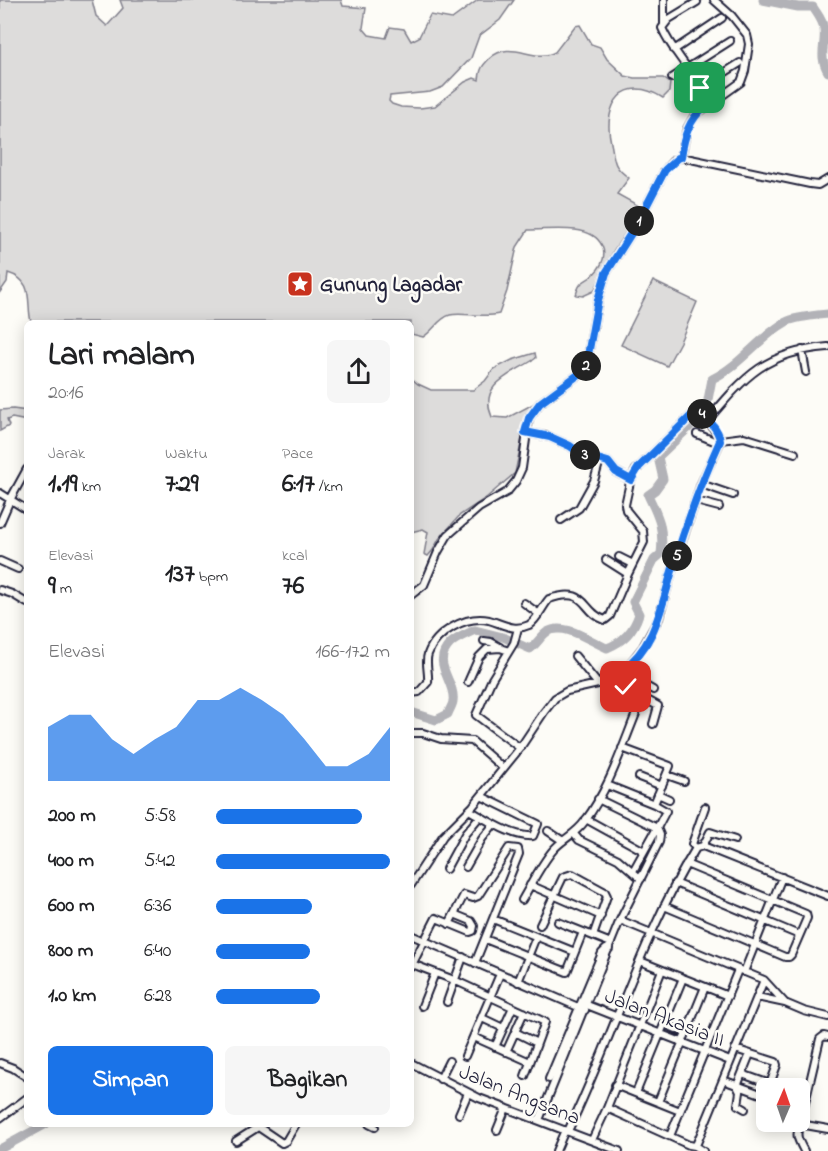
<!DOCTYPE html>
<html lang="id">
<head>
<meta charset="utf-8">
<style>
	:root { --surface:#fff; --page:#f6f6f6; --text:#202124; --muted:#757577; --accent:#1a73e8 }
	body { margin:0; font-family:"Indie Flower",sans-serif; background:var(--page); color:var(--text); height:100vh; display:flex; flex-direction:column; font-size:22px; white-space:nowrap }
	* { box-sizing:border-box; margin:0 }
	p { font-size:20px; color:var(--muted) }
	.icon { flex:none; width:33px; height:33px; fill:none; stroke:currentColor; stroke-width:2; stroke-linecap:round; stroke-linejoin:round }
	.map { position:relative; flex:1; overflow:hidden }
	.sheet { position:absolute; left:24px; top:320px; width:390px; height:807px; display:flex; flex-direction:column; background:var(--surface); border-radius:9px; box-shadow:0 3px 15px #0003 }
	.sheet>* { flex:none }
	.needle { width:39px; rotate:2deg }
	.controls { position:absolute; left:756px; top:1078px; display:grid; gap:12px }
	.controls a { display:grid; place-items:center; width:54px; height:54px; border-radius:9px; background:var(--surface); box-shadow:0 3px 15px #0003; font-size:30px }
	.pin { position:absolute; display:grid; place-items:center; width:51px; height:51px; color:#fff; margin:-26px; border-radius:12px; box-shadow:0 3px 9px #0006 }
	.km { position:absolute; width:30px; height:30px; margin:-15px; border-radius:50%; background:#222; color:#fff; font-size:16px; line-height:30px; text-align:center }
	.round { display:grid; place-items:center; flex:none; width:63px; height:63px; border-radius:9px; background:var(--page) }
	.headline { display:flex; align-items:center; justify-content:space-between; height:102px; padding:0 24px }
	h1 { font-size:33px; font-weight:700; line-height:45px }
	.metrics { display:grid; grid-template-columns:repeat(3,1fr); gap:9px; height:102px; padding:6px 24px }
	.metrics div { display:grid; align-content:center }
	.metrics b { font-size:26px; font-weight:700 }
	.metrics small { font-size:16px; font-weight:400 }
	.metrics p { font-size:16px }
	.chart { height:168px; padding:12px 24px }
	.chart p { display:flex; justify-content:space-between }
	.chart svg { width:100%; height:108px; margin-top:6px; fill:var(--accent); opacity:.7 }
	.action { display:flex; gap:12px; margin-top:auto; padding:12px 24px }
	.action a { flex:1; height:69px; border-radius:9px; background:var(--accent); color:#fff; font-size:24px; font-weight:700; line-height:69px; text-align:center }
	.action a+a { background:var(--page); color:var(--text) }
	ul { padding:0 24px; list-style:none; font-size:20px }
	li { display:grid; grid-template-columns:96px 72px 1fr; align-items:center; height:45px }
	li i { height:15px; border-radius:8px; background:var(--accent) }
	.map>svg:first-child { display:block }
</style>
</head>
<body>
<div class="map">
<svg width="828" height="1151" viewBox="0 0 828 1151">
	<rect width="100%" height="100%" fill="#fdfcf7"/>
	<filter id="ink" filterUnits="userSpaceOnUse"><feTurbulence type="fractalNoise" baseFrequency=".0167" numOctaves="2"/><feDisplacementMap in="SourceGraphic" scale="12" xChannelSelector="R" yChannelSelector="G"/><feConvolveMatrix kernelMatrix="1 2 1 2 8 2 1 2 1" color-interpolation-filters="sRGB"/></filter>
	<g filter="url(#ink)">
		<path fill="#dddcdb" stroke="#807f8b" stroke-width="1.5" d="M0,0H92L96,16L107,26L123,8L120,0H341L343,6L366,8L363,28L369,35L386,38L390,27L404,29L411,41L419,37L430,15L452,19L478,0H514L500,20L479,36L471,58L443,87L430,92L390,96L389,101L392,104L401,107L420,108L435,106L465,82L474,78L479,80C480,69 482,66 489,59C511,38 533,64 555,52L575,26L580,25L591,44L600,47L607,59L625,76L634,78H663L670,83L669,92L663,98C624,73 602,104 611,143C615,161 612,166 629,178L617,194L639,206L635,219L614,250L594,291L583,296L576,295C580,279 585,283 593,275C614,254 602,233 575,230C560,228 543,230 528,230L517,247L507,291L499,314C484,318 461,312 450,315C439,318 433,331 423,337L411,334V322H31C26,302 35,281 8,273L7,282L0,292Z
			M653,281L697,302L680,342L667,366L621,345Z
			M535,353L536,358C516,373 477,382 492,417L507,418L537,402L526,419L515,473L486,498L460,515L439,539L433,550L428,556L424,554L428,532L423,529L411,532V378L418,384L431,390H473L485,381L494,369L512,360Z
			M13,409L27,411V421L12,418L7,420L9,426L0,431V410Z"/>
		<g fill="none" stroke-linecap="round" stroke-linejoin="round">
			<path stroke="#b2b2b7" stroke-width="9" d="M763,0L798,7H813C817,14 823,20 824,29C826,46 818,55 828,72
				M411,712L436,720L448,714C449,710 453,705 453,701C456,681 430,664 450,644C456,638 467,634 475,630L503,637L530,649C536,645 541,636 547,632C565,621 591,642 607,648C623,642 634,630 639,614L633,602L654,560L661,554C664,528 659,518 648,495L655,490L663,479L658,457L701,416L706,410L712,379C740,366 759,337 786,322C794,317 818,315 828,314
				M0,1149L46,1124"/>
			<defs>
				<path id="minor" d="M664,0V24
					M697,2L669,19L662,28C673,55 701,77 705,106
					M674,50L722,18
					M672,78L730,41
					M700,88L740,63
					M681,157L687,129L695,115L741,82L745,71L749,44L747,35L732,16L714,0
					M802,350L806,372
					M525,432L550,437L570,446L581,454L600,460
					M697,434L719,443
					M721,440L744,437L795,453
					M701,484L733,495
					M0,493L27,510
					M696,501L719,507
					M561,520L579,508L594,481L600,460L608,462L616,472L631,480
					M0,523L10,500L27,469
					M619,557L633,564
					M606,560L628,574
					M0,561L18,569
					M0,590L12,594L27,603
					M411,595L424,585L438,552L448,535L479,508L507,492L516,481L522,468L529,418L540,403L578,375L586,366L598,300L606,273L637,224L665,170L673,161L681,157L810,184L818,185L828,179
					M524,603L539,614
					M518,628L514,643L492,679L476,715L520,748
					M484,641L491,642L500,647
					M575,656L598,684
					M625,674L653,690
					M627,676V689L658,706L653,724
					M468,682L479,657L487,649L500,648L509,651
					M411,693L419,692L428,682C429,673 425,662 428,654C436,632 466,615 489,620C503,624 514,632 529,625C538,619 542,607 549,599C589,586 580,611 605,620L610,616L628,574L644,542L643,531L626,510L625,505L630,482L636,470L696,411H699L708,420C746,375 766,352 828,347
					M411,733H423L441,739L472,741L503,768
					M667,775L684,781
					M639,777L662,786
					M607,785L654,804
					M658,794L669,799
					M598,799L657,828L633,871
					M469,810C486,819 513,838 533,836L538,824L481,796
					M586,819L644,851
					M548,831L563,841
					M574,834L579,840L618,859L641,879
					M703,846L710,832L735,840
					M696,848L692,844L705,807
					M466,867L482,839L494,824
					M446,869L465,834L480,816
					M675,883L799,935
					M411,885L443,836L473,806L520,748L544,712L555,698L567,691L598,684L615,675L628,666L643,647L659,618L672,571L701,484L721,440L708,420
					M530,885L601,916
					M522,900C532,883 541,864 554,849C564,838 576,834 585,821C609,789 622,748 637,711
					M664,906L785,957H789L791,955L807,918L806,914L686,864
					M493,919L575,952
					M620,920L764,980L785,1003L804,1011L828,1017
					M558,922L611,943
					M449,924L464,895L473,898L478,896L509,848L518,849L519,854L475,963
					M540,925L563,877L572,874L605,892L607,896L593,936
					M411,935L585,1010
					M485,939L567,972L583,932
					M640,961L728,996
					M412,964L454,980L545,1022L525,1076
					M411,967L436,918L470,932L473,931L474,926L471,921L454,914
					M662,970L607,1108L689,1145
					M744,972L782,877
					M518,982L536,937
					M757,997L785,1003
					M447,1002L463,957
					M587,1005L730,1061
					M422,1006L435,973
					M482,1018L503,1028
					M664,1024L686,1033
					M515,1032L537,1043
					M474,1037L530,1062
					M495,1047L513,1007
					M735,1049L776,1062L777,1065L770,1084
					M506,1052L524,1012
					M465,1056L500,974
					M0,1063L13,1068L27,1077
					M411,1063L479,1098L619,1151
					M742,1074L784,1089
					M440,1079L449,1061
					M549,1079L602,953L606,949H609
					M723,1080L766,1096
					M615,1085L680,1111
					M636,1093L683,978
					M658,1102L705,987
					M745,1109L738,1105L740,1092L737,1086L750,1054
					M459,1114L468,1093
					M0,1118L27,1098
					M539,1120L620,920L659,842L660,835L657,828L666,811L654,804L670,766L622,748
					M254,1124L282,1143L286,1141L296,1124
					M369,1124L375,1127
					M800,1124L828,1129
					M497,1130L506,1108
					M568,1131C613,1038 641,937 696,848L703,846L828,896
					M670,1136L738,970
					M592,1140L607,1108
					M236,1141L258,1127
					M689,1145L695,1146L697,1143L764,980
					M695,1146L703,1151
					M556,1151L565,1130
					M804,1151C798,1140 795,1135 800,1124L820,1039L824,1036L828,1037"/>
			</defs>
			<use href="#minor" stroke="#22223b" stroke-width="10"/>
			<use href="#minor" stroke="#fdfcf7" stroke-width="6"/>
		</g>
	</g>
	<g fill="none" stroke-linecap="round" stroke-linejoin="round" filter="url(#ink)">
		<defs>
			<path id="route" d="M626,687L627,676L621,671C655,647 661,608 672,571C685,527 701,483 720,441C719,429 706,416 696,411L639,467L631,480L616,472L608,462L581,454L570,446L550,437L525,432L529,418L540,403L578,375L586,366L598,300L606,273L637,224L665,170L678,158L681,157C684,136 689,120 705,106L700,88"/>
		</defs>
		<use href="#route" stroke="#fff" stroke-width="12"/>
		<use href="#route" stroke="#1a73e8" stroke-width="8"/>
	</g>
	<defs>
		<symbol id="sight-square" viewBox="-11 -11 22 22"><rect x="-9" y="-9" width="18" height="18" rx="4" fill="#c8321e" stroke="#fdfcf7"/><path d="M0-6L1.8-2.2L6-1.7L2.9 1.2L3.7 5.4L0 3.3L-3.7 5.4L-2.9 1.2L-6-1.7L-1.8-2.2Z" fill="#fff"/></symbol>
	</defs>
	<g fill-rule="evenodd">
		<use href="#sight-square" x="285" y="269" width="30" height="30"/>
	</g>
	<g text-anchor="middle" stroke-width="5" stroke-linejoin="round" paint-order="stroke">
		<g font-size="21" font-weight="bold" fill="#22223b" stroke="#fdfcf7" text-anchor="start">
			<text x="320" y="291">Gunung Lagadar</text>
		</g>
		<g font-size="21" fill="#22223b" stroke="#fdfcf7">
			<text transform="translate(665 1017) rotate(21)" y="7">Jalan Akasia II</text>
			<text transform="translate(520 1094) rotate(22)" y="7">Jalan Angsana</text>
		</g>
	</g>
</svg>
<div class="controls">
<a><svg class="needle" viewBox="-14 -14 28 28"><path d="M0-13l5 13h-10z" fill="#e53935"/><path d="M0 13l5-13h-10z" fill="#757577"/></svg></a>
</div>
<div class="pin" style="left:700px;top:88px;background:#1e9e55"><svg class="icon" aria-label="arrive" viewBox="0 0 24 24"><path d="M6 21V4h12l-3 4 3 4H6"/></svg></div>
<div class="pin" style="left:626px;top:687px;background:#d93025"><svg class="icon" aria-label="check" viewBox="0 0 24 24"><path d="M5 12l5 5 9-10"/></svg></div>
<b class="km" style="left:639px;top:221px">1</b>
<b class="km" style="left:586px;top:366px">2</b>
<b class="km" style="left:585px;top:455px">3</b>
<b class="km" style="left:702px;top:414px">4</b>
<b class="km" style="left:677px;top:556px">5</b>
<section class="sheet">
<div class="headline"><div><h1>Lari malam</h1><p>20:16</p></div><a class="round"><svg class="icon" aria-label="share" viewBox="0 0 24 24"><path d="M12 15V3M7 8l5-5 5 5M5 13v7h14v-7"/></svg></a></div>
<div class="metrics">
<div><p>Jarak</p><b>1.19<small> km</small></b></div>
<div><p>Waktu</p><b>7:29</b></div>
<div><p>Pace</p><b>6:17<small> /km</small></b></div>
</div>
<div class="metrics">
<div><p>Elevasi</p><b>9<small> m</small></b></div>
<div><b>137<small> bpm</small></b></div>
<div><p>kcal</p><b>76</b></div>
</div>
<div class="chart"><p><span>Elevasi</span>166–172 m</p>
<svg viewBox="0 0 160 44" preserveAspectRatio="none"><path d="M0 44V22L10 17L20 17L30 27L40 33L50 27L60 22L70 11L80 11L90 6L100 11L110 17L120 27L130 38L140 38L150 33L160 22V44z"/></svg>
</div>
<ul>
<li><b>200 m</b>5:58<i style="width:84%"></i></li>
<li><b>400 m</b>5:42<i style="width:100%"></i></li>
<li><b>600 m</b>6:36<i style="width:55%"></i></li>
<li><b>800 m</b>6:40<i style="width:54%"></i></li>
<li><b>1.0 km</b>6:28<i style="width:60%"></i></li>
</ul>
<div class="action"><a>Simpan</a><a>Bagikan</a></div>
</section>
</div>
</body>
</html>
